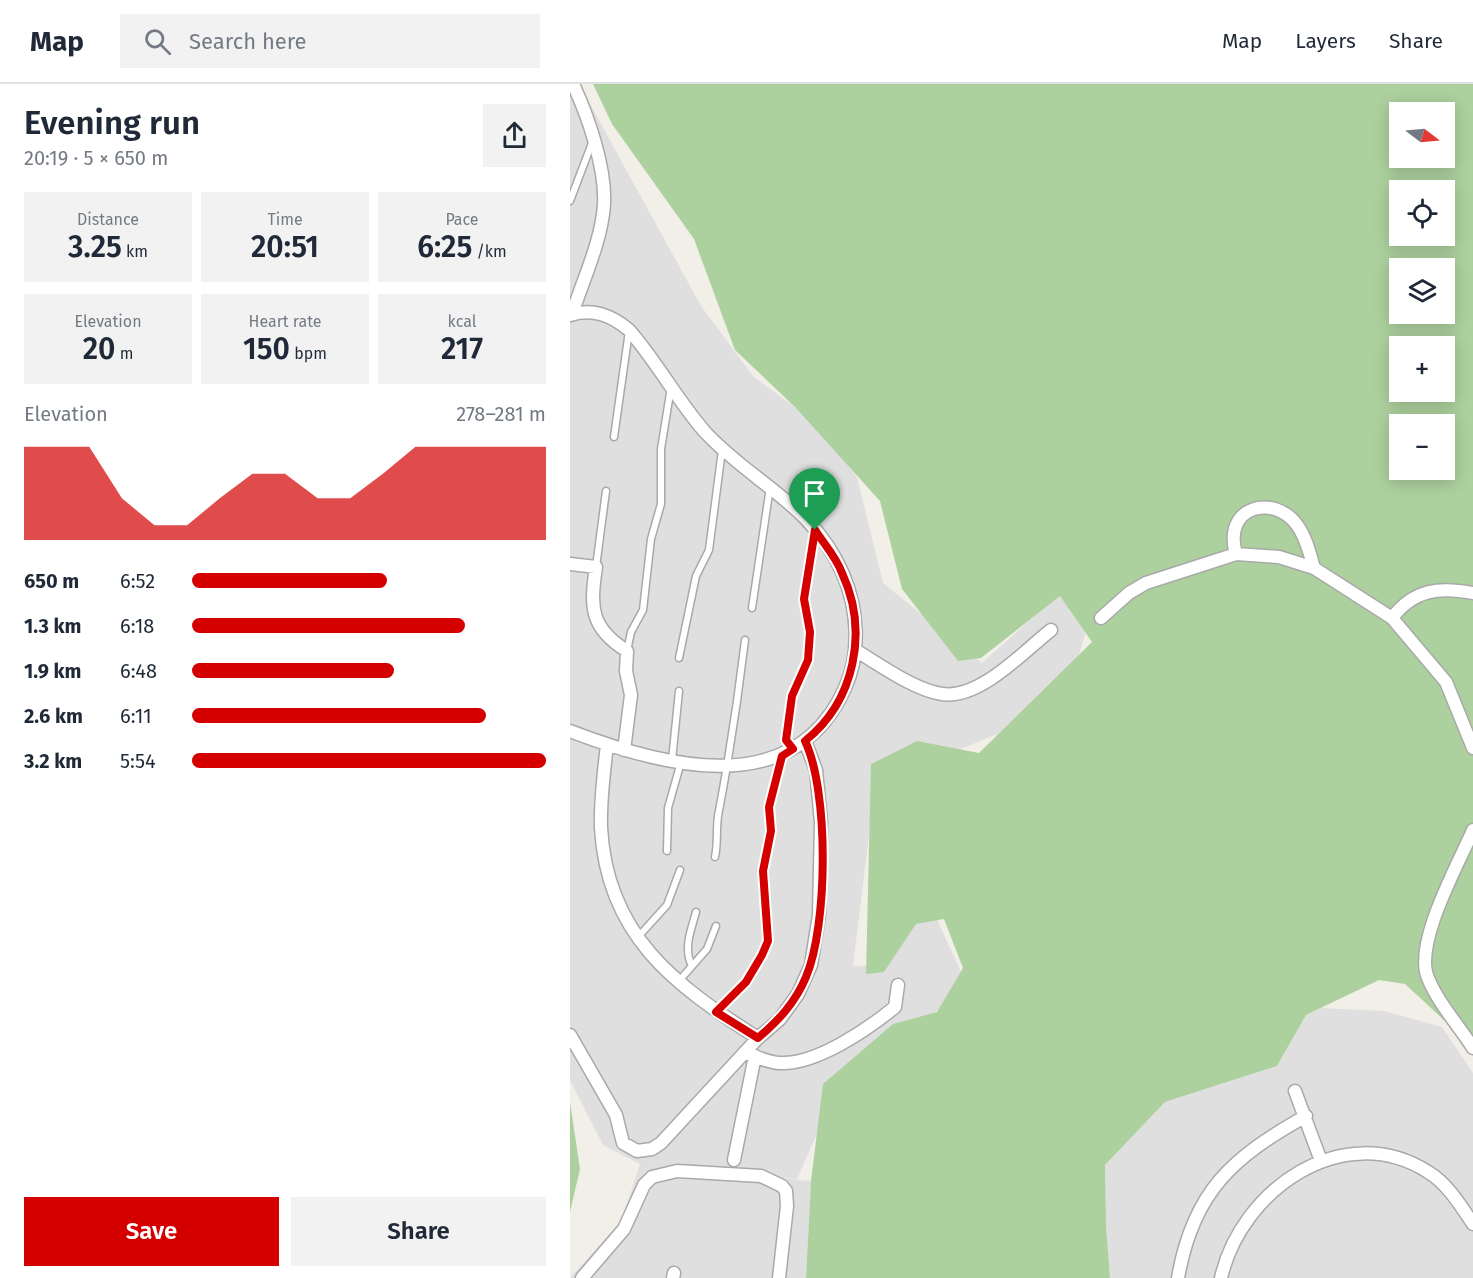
<!DOCTYPE html>
<html lang="en">
<head>
<meta charset="utf-8">
<style>
	:root { --surface:#fff; --page:#f2f2f3; --text:#1f2937; --muted:#747a83; --line:#e0e1e3; --accent:#d40000 }
	body { margin:0; font-family:"Fira Sans",sans-serif; background:var(--page); color:var(--text); height:100vh; display:flex; flex-direction:column; font-size:22px; white-space:nowrap }
	* { box-sizing:border-box; margin:0 }
	p { font-size:20px; color:var(--muted) }
	.icon { flex:none; width:33px; height:33px; fill:none; stroke:currentColor; stroke-width:2; stroke-linecap:round; stroke-linejoin:round }
	.map { position:relative; flex:1; overflow:hidden }
	.side { display:flex; flex-direction:column; background:var(--surface); width:570px }
	.side>* { flex:none }
	.needle { width:39px; rotate:106deg }
	.controls { position:absolute; left:819px; top:18px; display:grid; gap:12px }
	.controls a { display:grid; place-items:center; width:66px; height:66px; border-radius:0px; background:var(--surface); box-shadow:0 3px 15px #0003; font-size:30px }
	.pin { position:absolute; display:grid; place-items:center; width:51px; height:51px; color:#fff; margin:-62px -26px; border-radius:50% 50% 50% 0; rotate:-45deg; box-shadow:0 0 6px #0007 }
	.pin .icon { rotate:45deg }
	.round { display:grid; place-items:center; flex:none; width:63px; height:63px; border-radius:0px; background:var(--page) }
	.overview { display:flex; align-items:center; justify-content:space-between; height:102px; padding:0 24px }
	h1 { font-size:33px; font-weight:600; line-height:45px }
	.figures { display:grid; grid-template-columns:repeat(3,1fr); gap:9px; height:102px; padding:6px 24px }
	.figures div { display:grid; align-content:center; border-radius:0px; background:var(--page); text-align:center }
	.figures b { font-size:30px; font-weight:600 }
	.figures small { font-size:16px; font-weight:400 }
	.figures p { font-size:16px }
	.chart { height:168px; padding:12px 24px }
	.chart p { display:flex; justify-content:space-between }
	.chart svg { width:100%; height:108px; margin-top:6px; fill:var(--accent); opacity:.7 }
	.action { display:flex; gap:12px; margin-top:auto; padding:12px 24px }
	.action a { flex:1; height:69px; border-radius:0px; background:var(--accent); color:#fff; font-size:24px; font-weight:600; line-height:69px; text-align:center }
	.action a+a { background:var(--page); color:var(--text) }
	ul { padding:0 24px; list-style:none; font-size:20px }
	li { display:grid; grid-template-columns:96px 72px 1fr; align-items:center; height:45px }
	li i { height:15px; border-radius:8px; background:var(--accent) }
	header { display:flex; align-items:center; gap:36px; box-sizing:border-box; height:84px; padding:0 30px; background:var(--surface); border-bottom:2px solid var(--line) }
	header strong { font-size:28px }
	nav { display:flex; gap:33px; margin-inline-start:auto; font-size:21px }
	.search { width:420px; height:54px; background:var(--page); display:flex; align-items:center; gap:15px; box-sizing:border-box; padding:0 21px; border-radius:0px; color:var(--muted); font-size:22px }
	main { display:flex; flex:1; min-height:0 }
	.map>svg:first-child { display:block }
</style>
</head>
<body>
<header>
<strong>Map</strong>
<div class="search"><svg class="icon" aria-label="search" viewBox="0 0 24 24"><circle cx="10" cy="10" r="6"/><path d="M15 15l6 6"/></svg>Search here</div>
<nav><a>Map</a><a>Layers</a><a>Share</a></nav>
</header>
<main>
<section class="side">
<div class="overview"><div><h1>Evening run</h1><p>20:19 · 5 × 650 m</p></div><a class="round"><svg class="icon" aria-label="share" viewBox="0 0 24 24"><path d="M12 15V3M7 8l5-5 5 5M5 13v7h14v-7"/></svg></a></div>
<div class="figures">
<div><p>Distance</p><b>3.25<small> km</small></b></div>
<div><p>Time</p><b>20:51</b></div>
<div><p>Pace</p><b>6:25<small> /km</small></b></div>
</div>
<div class="figures">
<div><p>Elevation</p><b>20<small> m</small></b></div>
<div><p>Heart rate</p><b>150<small> bpm</small></b></div>
<div><p>kcal</p><b>217</b></div>
</div>
<div class="chart"><p><span>Elevation</span>278–281 m</p>
<svg viewBox="0 0 160 44" preserveAspectRatio="none"><path d="M0 44V6L10 6L20 6L30 27L40 38L50 38L60 27L70 17L80 17L90 27L100 27L110 17L120 6L130 6L140 6L150 6L160 6V44z"/></svg>
</div>
<ul>
<li><b>650 m</b>6:52<i style="width:55%"></i></li>
<li><b>1.3 km</b>6:18<i style="width:77%"></i></li>
<li><b>1.9 km</b>6:48<i style="width:57%"></i></li>
<li><b>2.6 km</b>6:11<i style="width:83%"></i></li>
<li><b>3.2 km</b>5:54<i style="width:100%"></i></li>
</ul>
<div class="action"><a>Save</a><a>Share</a></div>
</section>
<div class="map">
<svg width="903" height="1194" viewBox="0 0 903 1194">
	<rect width="100%" height="100%" fill="#f2efe9"/>
	<path fill="#e0dfdf" d="M0,0H9L131,222L183,292L242,336L287,393L313,499L412,579L488,511L519,537L497,611L430,649L373,672L306,694L283,882L315,881L352,803L400,907L278,980L227,1095L72,1080L241,1097L236,1194H0L52,1136L70,1080L33,1061L0,996Z
		M751,924L814,927L872,943L903,989V1194H540L536,1141L535,1081L595,1018L707,982L736,931Z"/>
	<path fill="#add19e" fill-rule="evenodd" d="M23,0H903V963L835,900L809,896L736,931L707,982L595,1018L535,1081L536,1141L540,1194H236L241,1097L253,1000L323,940L367,928L393,884L374,835L346,840L314,888L296,890L301,680L347,657L409,669L522,558L490,512L411,574L388,577L332,505L310,417L226,324L165,266L124,155L42,40ZM830,28H874V74H830ZM830,106H874V152H830ZM830,184H874V230H830ZM830,262H874V308H830ZM830,340H874V386H830Z
		M0,1018L10,1085L0,1128Z"/>
	<g fill="none" stroke-linecap="round" stroke-linejoin="round">
		<defs>
			<path id="service" d="M0,117L22,59
				M44,353L59,247
				M26,483L36,407
				M182,524L200,403
				M57,567L61,548L73,526L81,455L91,420V365L101,303
				M109,574L126,492L139,466L152,366
				M223,665L216,652L222,612L238,576L240,548L234,515L245,447
				M102,676L109,607
				M97,767L98,724L111,678
				M145,773C148,759 146,746 148,732C159,674 168,615 175,556
				M68,853L97,821L110,786
				M122,882C113,865 121,846 126,828
				M108,898L137,865L146,842
				M147,927L176,898L192,871L198,857L193,787L201,747L199,723L212,672"/>
			<path id="minor" d="M2,230C13,196 32,156 34,120C36,84 18,32 3,0
				M0,231C23,224 41,231 59,246C87,278 107,316 135,348C182,399 243,420 273,490C288,525 291,569 275,604C224,719 91,682 0,647
				M666,470C652,422 704,409 727,441C736,453 740,470 744,484
				M0,480L26,483C20,523 20,544 57,567L56,587L61,611L54,666
				M531,534L559,509L576,499L666,470L709,473L744,484L822,534L876,598L903,664
				M822,534C844,505 869,503 903,509
				M285,566C309,580 344,606 372,610C409,616 453,568 481,546
				M37,661C34,688 30,716 31,744C37,851 104,901 188,954
				M903,746C889,779 843,860 858,894C868,919 889,942 903,964
				M0,951L46,1031L53,1059L67,1067L82,1065L91,1059L188,954L210,935L228,910L241,881L249,831L251,738L246,686L235,657
				M175,969C185,972 199,979 210,979C246,981 298,945 325,923L328,901
				M725,1007L751,1077
				M164,1076L185,972
				M12,1194L54,1145L74,1101L82,1093L107,1087L191,1092L212,1102L216,1107L217,1122L209,1194
				M103,1194L104,1189
				M608,1194C623,1107 663,1073 736,1032
				M651,1194C671,1106 773,1034 858,1088C877,1099 891,1122 903,1140"/>
		</defs>
		<use href="#service" stroke="#a9a9a9" stroke-width="9"/>
		<use href="#minor" stroke="#a9a9a9" stroke-width="15"/>
		<use href="#service" stroke="#fff" stroke-width="6"/>
		<use href="#minor" stroke="#fff" stroke-width="12"/>
	</g>
	<g fill="none" stroke-linecap="round" stroke-linejoin="round">
		<defs>
			<path id="route" d="M245,446C254,460 266,473 272,489C299,547 285,617 235,657C259,707 258,841 236,893C225,919 209,936 188,954L146,928L176,898L192,871L198,857L193,787L201,747L199,723L212,672L223,665L216,656L222,612L238,576L240,548L234,515Z"/>
		</defs>
		<use href="#route" stroke="#fff" stroke-width="12"/>
		<use href="#route" stroke="#d40000" stroke-width="8"/>
	</g>
</svg>
<div class="controls">
<a><svg class="needle" viewBox="-14 -14 28 28"><path d="M0-13l5 13h-10z" fill="#e53935"/><path d="M0 13l5-13h-10z" fill="#747a83"/></svg></a>
<a><svg class="icon" aria-label="locate" viewBox="0 0 24 24"><circle cx="12" cy="12" r="6"/><path d="M12 2v4M12 18v4M2 12h4M18 12h4"/></svg></a>
<a><svg class="icon" aria-label="layers" viewBox="0 0 24 24"><path d="M12 4l9 5-9 5-9-5zM3 14l9 5 9-5"/></svg></a>
<a>+</a>
<a>−</a>
</div>
<div class="pin" style="left:245px;top:446px;background:#1e9e55"><svg class="icon" aria-label="arrive" viewBox="0 0 24 24"><path d="M6 21V4h12l-3 4 3 4H6"/></svg></div>
</div>
</main>
</body>
</html>
